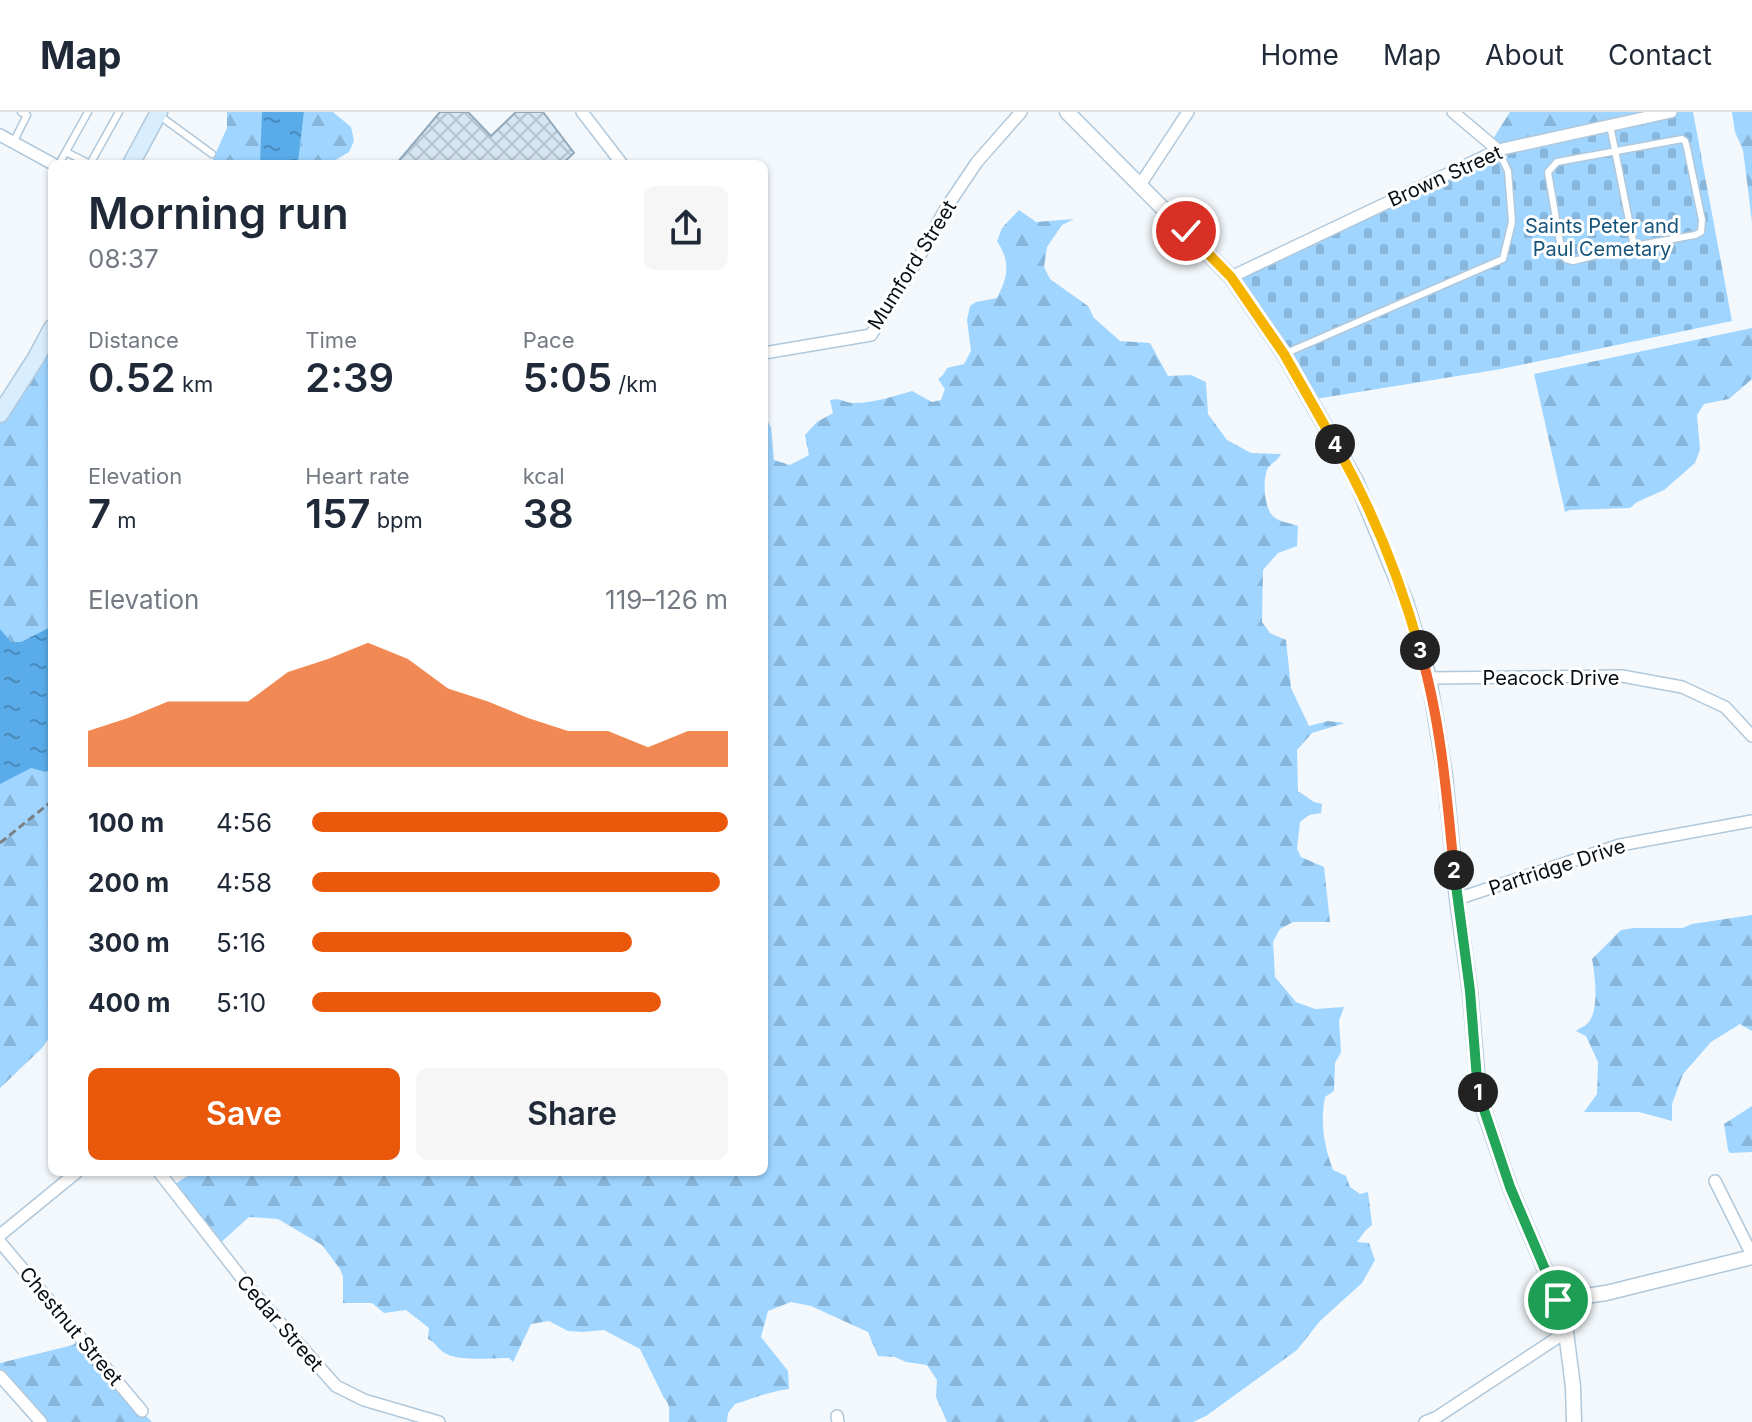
<!DOCTYPE html>
<html lang="en">
<head>
<meta charset="utf-8">
<style>
	:root { --surface:#fff; --page:#f6f6f7; --text:#1f2937; --muted:#747a83; --line:#e0e1e3; --accent:#ea580c }
	body { margin:0; font-family:Inter,sans-serif; background:var(--page); color:var(--text); height:100vh; display:flex; flex-direction:column; font-size:30px; white-space:nowrap }
	* { box-sizing:border-box; margin:0 }
	p { font-size:26px; color:var(--muted) }
	.icon { flex:none; width:44px; height:44px; fill:none; stroke:currentColor; stroke-width:2; stroke-linecap:round; stroke-linejoin:round }
	.map { position:relative; flex:1; overflow:hidden }
	.details { position:absolute; left:48px; top:48px; width:720px; height:1016px; display:flex; flex-direction:column; background:var(--surface); border-radius:12px; box-shadow:0 2px 6px #0004 }
	.details>* { flex:none }
	.pin { position:absolute; display:grid; place-items:center; width:68px; height:68px; color:#fff; margin:-34px; border:4px solid #fff; border-radius:50%; box-shadow:0 2px 8px #0007 }
	.km { position:absolute; width:40px; height:40px; margin:-20px; border-radius:50%; background:#222; color:#fff; font-size:22px; line-height:40px; text-align:center }
	.round { display:grid; place-items:center; flex:none; width:84px; height:84px; border-radius:12px; background:var(--page) }
	.summary { display:flex; align-items:center; justify-content:space-between; height:136px; padding:0 40px }
	h1 { font-size:44px; font-weight:600; line-height:60px }
	.figures { display:grid; grid-template-columns:repeat(3,1fr); gap:12px; height:136px; padding:8px 40px }
	.figures div { display:grid; align-content:center }
	.figures b { font-size:40px; font-weight:600 }
	.figures small { font-size:22px; font-weight:400 }
	.figures p { font-size:22px }
	.chart { height:224px; padding:16px 40px }
	.chart p { display:flex; justify-content:space-between }
	.chart svg { width:100%; height:144px; margin-top:8px; fill:var(--accent); opacity:.7 }
	.button { display:flex; gap:16px; margin-top:auto; padding:16px 40px }
	.button a { flex:1; height:92px; border-radius:12px; background:var(--accent); color:#fff; font-size:32px; font-weight:600; line-height:92px; text-align:center }
	.button a+a { background:var(--page); color:var(--text) }
	ul { padding:0 40px; list-style:none; font-size:26px }
	li { display:grid; grid-template-columns:128px 96px 1fr; align-items:center; height:60px }
	li i { height:20px; border-radius:10px; background:var(--accent) }
	header { display:flex; align-items:center; gap:48px; box-sizing:border-box; height:112px; padding:0 40px; background:var(--surface); border-bottom:2px solid var(--line) }
	header strong { font-size:38px }
	nav { display:flex; gap:44px; margin-inline-start:auto; font-size:28px }
	.map>svg:first-child { display:block }
</style>
</head>
<body>
<header>
<strong>Map</strong>
<nav><a>Home</a><a>Map</a><a>About</a><a>Contact</a></nav>
</header>
<div class="map">
<svg width="1752" height="1310" viewBox="0 0 1752 1310">
	<defs>
		<pattern id="forest-firs" width="22" height="20" patternUnits="userSpaceOnUse" patternTransform="scale(2)"><rect width="22" height="20" fill="#9fd5ff"/><path d="M5 1l3.5 6h-7zM16 11l3.5 6h-7z" fill="#87b6da"/></pattern>
		<pattern id="cemetery-stones" width="16" height="16" patternUnits="userSpaceOnUse" patternTransform="scale(2)"><rect width="16" height="16" fill="#9fd5ff"/><path d="M2 7V4a2 2 0 0 1 4 0v3zM10 15v-3a2 2 0 0 1 4 0v3z" fill="#87b6da"/></pattern>
		<pattern id="water-ripples" width="26" height="14" patternUnits="userSpaceOnUse" patternTransform="scale(2)"><rect width="26" height="14" fill="#59ace9"/><path d="M2 4q2-2 4 0t4 0M15 11q2-2 4 0t4 0" fill="none" stroke="#488abc"/></pattern>
		<pattern id="building-cross-hatch" width="8" height="8" patternUnits="userSpaceOnUse" patternTransform="scale(2)"><rect width="8" height="8" fill="#d5e5f1"/><path d="M0 0l8 8M0 8l8-8" fill="none" stroke="#b5c3ce"/></pattern>
	</defs>
	<rect width="100%" height="100%" fill="#f3f8fc"/>
	<path fill="url(#forest-firs)" d="M227,0H264V22L260,52H214L213,47L227,16Z
		M304,0H333L351,15L354,29L349,40L329,52H298Z
		M1510,0H1667L1505,36L1491,30Z
		M1732,0H1752V110L1743,38L1735,20Z
		M1019,98L1036,110L1074,107L1062,113L1047,135L1044,155L1050,167L1088,194L1094,206L1120,229L1150,231L1168,264L1191,263L1206,270L1208,302L1227,328L1251,341L1281,342C1277,350 1272,350 1268,356C1262,366 1264,398 1274,405C1279,410 1291,411 1298,414L1297,434L1278,441L1263,458L1262,510L1270,521L1286,528L1291,576L1309,614L1328,609L1345,611L1312,621L1297,638L1298,679L1314,690L1322,692L1321,701L1309,703L1300,710L1297,737L1301,745L1324,755L1330,810H1293L1280,817L1273,830L1275,865L1296,890L1315,897L1344,895L1339,909L1341,940L1335,951L1334,979L1325,985C1320,1010 1324,1034 1333,1058L1346,1064L1350,1075L1360,1082L1368,1080L1372,1113L1365,1119L1357,1130L1369,1131L1375,1148L1362,1171L1320,1209L1297,1238L1206,1304L1193,1310H947L936,1285L937,1268L927,1253L906,1250L895,1245L878,1244L868,1220L811,1194L791,1190L768,1199L761,1225L788,1259L789,1277C770,1279 753,1287 735,1292L728,1301L727,1310H669C669,1302 671,1292 664,1286L640,1237L604,1218L582,1220L568,1219L549,1209L531,1212L513,1250L509,1246C492,1246 463,1249 449,1243C439,1240 437,1231 428,1227L429,1216L406,1198L384,1201L372,1191H343V1165L340,1157L322,1133L278,1107L249,1105L218,1133L171,1075L193,1060H764V309L768,310L771,315L774,348L790,353L809,343L805,323L817,310L833,301L830,288C840,285 845,291 855,291C874,291 894,284 912,279L932,290L941,288L945,277L938,267L943,263L947,256L964,252L971,239L967,208L970,194L976,190L997,186C1008,164 1011,151 997,129L1002,116Z
		M52,213V514L21,530H6L0,521V300Z
		M1752,216V267L1729,287L1704,292L1697,303L1700,338L1695,351L1664,378L1637,390L1630,396L1570,398L1565,400L1534,262Z
		M18,652L45,660L52,658V922L42,936L0,976V655Z
		M1752,803V919L1740,912L1711,930L1683,962L1672,992V1009L1639,1000H1584L1597,982L1598,950L1586,924L1576,919C1577,918 1586,913 1587,912C1600,900 1595,863 1592,847L1621,818L1634,816H1683L1692,812Z
		M1752,994V1040L1730,1041L1728,1038L1724,1012Z
		M81,1227L145,1303L152,1310H41L0,1264V1251L73,1233Z"/>
	<path fill="url(#cemetery-stones)" d="M1671,0H1693L1732,209L1501,257L1309,288L1231,165L1498,38Z"/>
	<path fill="url(#water-ripples)" d="M262,0H304L298,52H260Z
		M52,514V658L45,660L31,656L0,672V517L11,530H21Z"/>
	<path fill="url(#building-cross-hatch)" stroke="#93aabd" stroke-width="2" d="M440,0H468L491,24L516,0H543L574,41L562,52H396Z"/>
	<g fill="none" stroke-linecap="round" stroke-linejoin="round">
		<defs>
			<path id="service" d="M160,4L212,42
				M1610,13L1634,134L1695,123L1701,120L1702,108L1687,36L1685,29L1682,27L1557,50L1548,60L1562,142L1566,147L1573,149L1634,134
				M13,31L27,3L21,0
				M66,40L90,52L119,0
				M59,52L88,0
				M1284,242L1503,147L1512,110L1508,59L1498,38"/>
			<path id="minor" d="M582,0L622,52
				M1453,0L1498,38
				M0,23L53,52
				M1140,73L1188,0
				M1231,165L1498,38L1671,0
				M764,241L871,223L918,147L946,96L977,50L1021,0
				M1429,566L1622,564L1682,575L1725,595L1752,624
				M1457,787L1620,733L1752,709
				M159,1060L251,1178L336,1274L364,1288L439,1310
				M1715,1069L1752,1143
				M0,1123L77,1060
				M0,1130L142,1299
				M0,1264L41,1310
				M837,1304L838,1310
				M1425,1310L1437,1305L1566,1220"/>
			<path id="tertiary" d="M1067,0L1231,165L1284,242L1356,369L1406,490L1429,566L1445,664L1457,787L1470,879L1479,984L1510,1075L1558,1188L1566,1220L1573,1275L1574,1310
				M1558,1188L1606,1181L1752,1145"/>
			<path id="secondary" d="M131,52L159,0
				M0,302L36,246L52,216"/>
		</defs>
		<use href="#service" stroke="#b0c8db" stroke-width="9"/>
		<use href="#minor" stroke="#b0c8db" stroke-width="14"/>
		<use href="#tertiary" stroke="#b0c8db" stroke-width="17"/>
		<use href="#secondary" stroke="#b0c8db" stroke-width="19"/>
		<path stroke="#7a8186" stroke-width="3" stroke-dasharray="8 4" stroke-linecap="butt" d="M0,731L52,689"/>
		<use href="#service" stroke="#fff" stroke-width="6"/>
		<use href="#minor" stroke="#fff" stroke-width="11"/>
		<use href="#tertiary" stroke="#fff" stroke-width="14"/>
		<use href="#secondary" stroke="#d8edfd" stroke-width="16"/>
	</g>
	<g fill="none" stroke-linecap="round" stroke-linejoin="round">
		<defs>
			<path id="split-1" d="M1478,980L1510,1075L1558,1188"/>
			<path id="split-2" d="M1454,758L1470,879L1478,980"/>
			<path id="split-3" d="M1420,538C1441,609 1447,685 1454,758"/>
			<path id="split-4" d="M1335,332C1372,396 1400,467 1420,538"/>
			<path id="split-5" d="M1186,119L1231,165L1284,242L1335,332"/>
		</defs>
		<use href="#split-1" stroke="#fff" stroke-width="16"/>
		<use href="#split-2" stroke="#fff" stroke-width="16"/>
		<use href="#split-3" stroke="#fff" stroke-width="16"/>
		<use href="#split-4" stroke="#fff" stroke-width="16"/>
		<use href="#split-5" stroke="#fff" stroke-width="16"/>
		<use href="#split-1" stroke="#22a559" stroke-width="10"/>
		<use href="#split-2" stroke="#22a559" stroke-width="10"/>
		<use href="#split-3" stroke="#f0652b" stroke-width="10"/>
		<use href="#split-4" stroke="#f5b400" stroke-width="10"/>
		<use href="#split-5" stroke="#f5b400" stroke-width="10"/>
	</g>
	<g text-anchor="middle" stroke-width="6" stroke-linejoin="round" paint-order="stroke">
		<g font-size="20" fill="#070f15" stroke="#fff">
			<text transform="translate(1445 64) rotate(-24)" y="7">Brown Street</text>
			<text transform="translate(912 153) rotate(-58)" y="7">Mumford Street</text>
			<text x="1551" y="573">Peacock Drive</text>
			<text transform="translate(1557 755) rotate(-18)" y="7">Partridge Drive</text>
			<text transform="translate(280 1211) rotate(49)" y="7">Cedar Street</text>
			<text transform="translate(71 1214) rotate(50)" y="7">Chestnut Street</text>
		</g>
		<g font-size="20" fill="#16547c" stroke="#fff">
			<text x="1602" y="121">Saints Peter and<tspan x="1602" dy="23">Paul Cemetary</tspan></text>
		</g>
	</g>
</svg>
<div class="pin" style="left:1558px;top:1188px;background:#1e9e55"><svg class="icon" aria-label="arrive" viewBox="0 0 24 24"><path d="M6 21V4h12l-3 4 3 4H6"/></svg></div>
<div class="pin" style="left:1186px;top:119px;background:#d93025"><svg class="icon" aria-label="check" viewBox="0 0 24 24"><path d="M5 12l5 5 9-10"/></svg></div>
<b class="km" style="left:1478px;top:980px">1</b>
<b class="km" style="left:1454px;top:758px">2</b>
<b class="km" style="left:1420px;top:538px">3</b>
<b class="km" style="left:1335px;top:332px">4</b>
<section class="details">
<div class="summary"><div><h1>Morning run</h1><p>08:37</p></div><a class="round"><svg class="icon" aria-label="share" viewBox="0 0 24 24"><path d="M12 15V3M7 8l5-5 5 5M5 13v7h14v-7"/></svg></a></div>
<div class="figures">
<div><p>Distance</p><b>0.52<small> km</small></b></div>
<div><p>Time</p><b>2:39</b></div>
<div><p>Pace</p><b>5:05<small> /km</small></b></div>
</div>
<div class="figures">
<div><p>Elevation</p><b>7<small> m</small></b></div>
<div><p>Heart rate</p><b>157<small> bpm</small></b></div>
<div><p>kcal</p><b>38</b></div>
</div>
<div class="chart"><p><span>Elevation</span>119–126 m</p>
<svg viewBox="0 0 160 44" preserveAspectRatio="none"><path d="M0 44V33L10 29L20 24L30 24L40 24L50 15L60 11L70 6L80 11L90 20L100 24L110 29L120 33L130 33L140 38L150 33L160 33V44z"/></svg>
</div>
<ul>
<li><b>100 m</b>4:56<i style="width:100%"></i></li>
<li><b>200 m</b>4:58<i style="width:98%"></i></li>
<li><b>300 m</b>5:16<i style="width:77%"></i></li>
<li><b>400 m</b>5:10<i style="width:84%"></i></li>
</ul>
<div class="button"><a>Save</a><a>Share</a></div>
</section>
</div>
</body>
</html>
